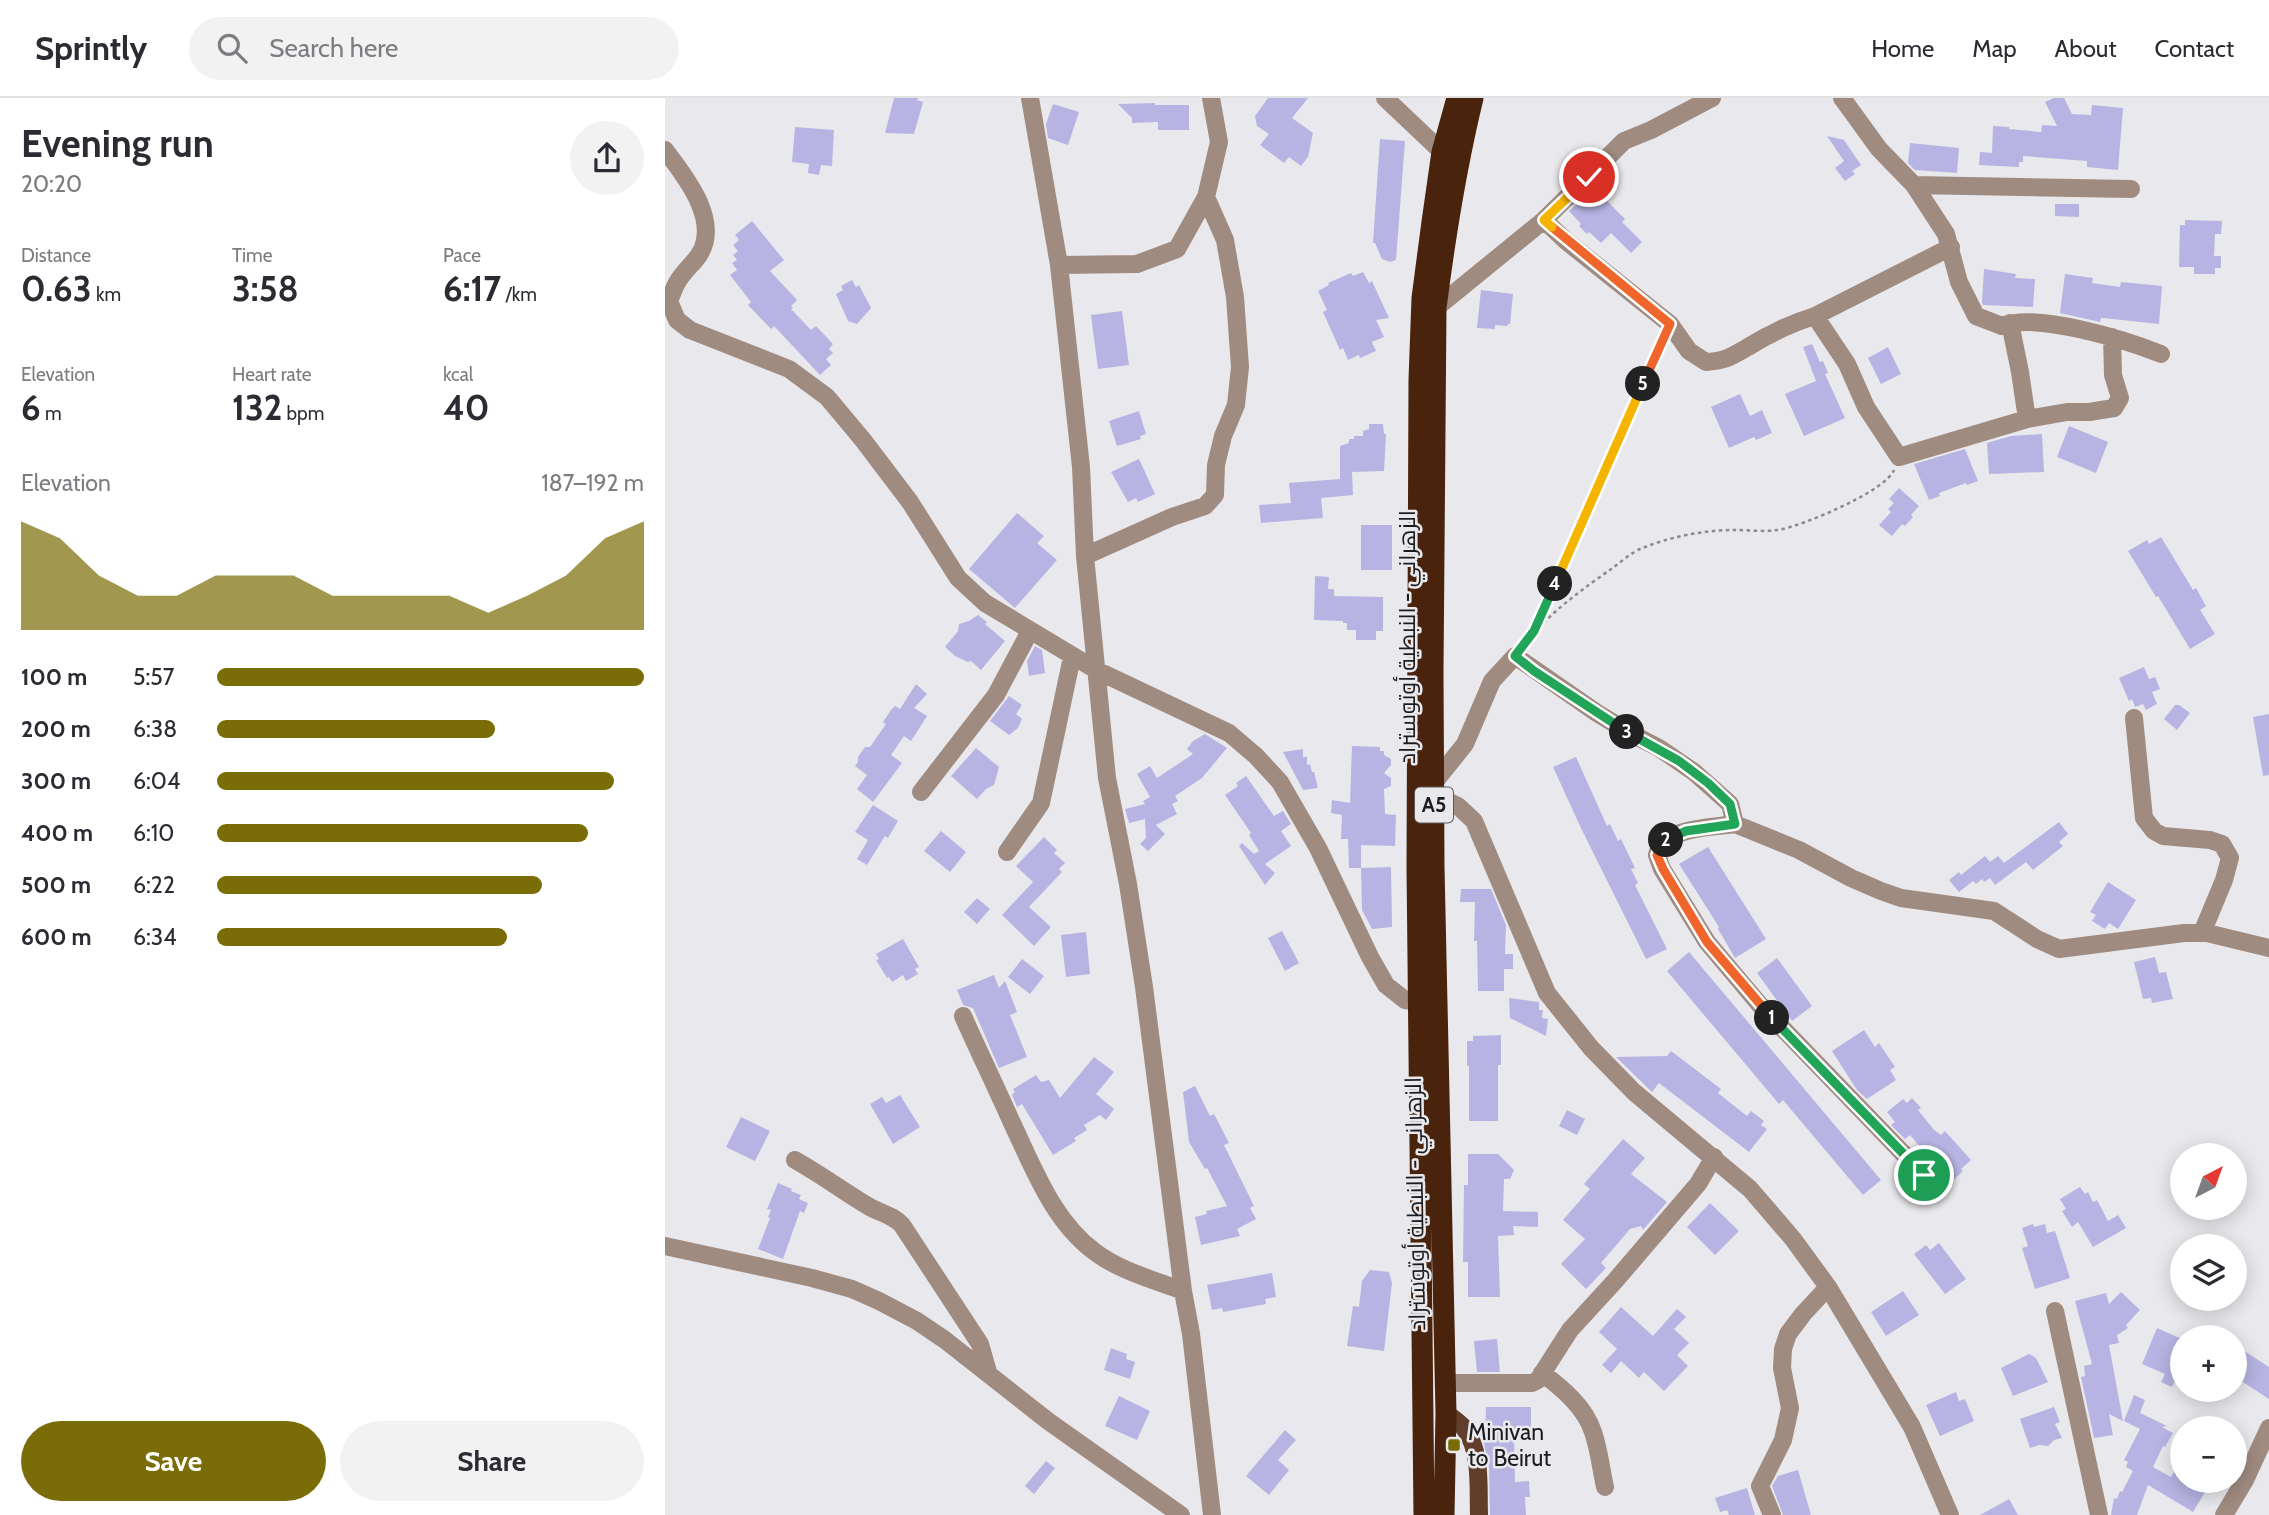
<!DOCTYPE html>
<html lang="en">
<head>
<meta charset="utf-8">
<style>
	:root { --surface:#fff; --page:#f2f2f3; --text:#2b2b33; --muted:#7c7c81; --line:#e1e1e2; --accent:#7a6c06 }
	body { margin:0; font-family:Cabin,Cairo,sans-serif; background:var(--page); color:var(--text); height:100vh; display:flex; flex-direction:column; font-size:26px; white-space:nowrap }
	* { box-sizing:border-box; margin:0 }
	p { font-size:23px; color:var(--muted) }
	.icon { flex:none; width:38px; height:38px; fill:none; stroke:currentColor; stroke-width:2; stroke-linecap:round; stroke-linejoin:round }
	.map { position:relative; flex:1; overflow:hidden }
	.side { display:flex; flex-direction:column; background:var(--surface); width:665px }
	.side>* { flex:none }
	.needle { width:46px; rotate:41deg }
	.fabs { position:absolute; left:1505px; top:1045px; display:grid; gap:14px }
	.fabs a { display:grid; place-items:center; width:77px; height:77px; border-radius:50%; background:var(--surface); box-shadow:0 4px 18px #0003; font-size:35px }
	.pin { position:absolute; display:grid; place-items:center; width:60px; height:60px; color:#fff; margin:-30px; border:4px solid #fff; border-radius:50%; box-shadow:0 2px 7px #0007 }
	.km { position:absolute; width:35px; height:35px; margin:-18px; border-radius:50%; background:#222; color:#fff; font-size:19px; line-height:35px; text-align:center }
	.round { display:grid; place-items:center; flex:none; width:74px; height:74px; border-radius:37px; background:var(--page) }
	.summary { display:flex; align-items:center; justify-content:space-between; height:119px; padding:0 21px }
	h1 { font-size:38px; font-weight:800; line-height:52px }
	.stats { display:grid; grid-template-columns:repeat(3,1fr); gap:10px; height:119px; padding:7px 21px }
	.stats div { display:grid; align-content:center }
	.stats b { font-size:35px; font-weight:800 }
	.stats small { font-size:19px; font-weight:400 }
	.stats p { font-size:19px }
	.chart { height:196px; padding:14px 21px }
	.chart p { display:flex; justify-content:space-between }
	.chart svg { width:100%; height:126px; margin-top:7px; fill:var(--accent); opacity:.7 }
	.cta { display:flex; gap:14px; margin-top:auto; padding:14px 21px }
	.cta a { flex:1; height:80px; border-radius:42px; background:var(--accent); color:#fff; font-size:28px; font-weight:800; line-height:80px; text-align:center }
	.cta a+a { background:var(--page); color:var(--text) }
	ul { padding:0 21px; list-style:none; font-size:23px }
	li { display:grid; grid-template-columns:112px 84px 1fr; align-items:center; height:52px }
	li i { height:18px; border-radius:9px; background:var(--accent) }
	header { display:flex; align-items:center; gap:42px; box-sizing:border-box; height:98px; padding:0 35px; background:var(--surface); border-bottom:2px solid var(--line) }
	header strong { font-size:33px }
	nav { display:flex; gap:38px; margin-inline-start:auto; font-size:24px }
	.search { width:490px; height:63px; background:var(--page); display:flex; align-items:center; gap:18px; box-sizing:border-box; padding:0 24px; border-radius:38px; color:var(--muted); font-size:26px }
	main { display:flex; flex:1; min-height:0 }
	.map>svg:first-child { display:block }
</style>
</head>
<body>
<header>
<strong>Sprintly</strong>
<div class="search"><svg class="icon" aria-label="search" viewBox="0 0 24 24"><circle cx="10" cy="10" r="6"/><path d="M15 15l6 6"/></svg>Search here</div>
<nav><a>Home</a><a>Map</a><a>About</a><a>Contact</a></nav>
</header>
<main>
<section class="side">
<div class="summary"><div><h1>Evening run</h1><p>20:20</p></div><a class="round"><svg class="icon" aria-label="share" viewBox="0 0 24 24"><path d="M12 15V3M7 8l5-5 5 5M5 13v7h14v-7"/></svg></a></div>
<div class="stats">
<div><p>Distance</p><b>0.63<small> km</small></b></div>
<div><p>Time</p><b>3:58</b></div>
<div><p>Pace</p><b>6:17<small> /km</small></b></div>
</div>
<div class="stats">
<div><p>Elevation</p><b>6<small> m</small></b></div>
<div><p>Heart rate</p><b>132<small> bpm</small></b></div>
<div><p>kcal</p><b>40</b></div>
</div>
<div class="chart"><p><span>Elevation</span>187–192 m</p>
<svg viewBox="0 0 160 44" preserveAspectRatio="none"><path d="M0 44V6L10 12L20 25L30 32L40 32L50 25L60 25L70 25L80 32L90 32L100 32L110 32L120 38L130 32L140 25L150 12L160 6V44z"/></svg>
</div>
<ul>
<li><b>100 m</b>5:57<i style="width:100%"></i></li>
<li><b>200 m</b>6:38<i style="width:65%"></i></li>
<li><b>300 m</b>6:04<i style="width:93%"></i></li>
<li><b>400 m</b>6:10<i style="width:87%"></i></li>
<li><b>500 m</b>6:22<i style="width:76%"></i></li>
<li><b>600 m</b>6:34<i style="width:68%"></i></li>
</ul>
<div class="cta"><a>Save</a><a>Share</a></div>
</section>
<div class="map">
<svg width="1604" height="1417" viewBox="0 0 1604 1417">
	<rect width="100%" height="100%" fill="#e9e9ed"/>
	<path fill="#b7b4e3" d="M229,0H253L252,2L258,4L249,36L220,35Z
		M603,0H643L627,20L648,35L643,59L636,68L624,59L619,65L595,47L604,36L592,28L590,18Z
		M1389,0H1399L1407,16L1426,17L1427,7L1458,10L1453,72L1422,69V63L1358,58V64H1354V69L1314,67L1315,54L1327,55L1328,28L1344,29V31L1376,34L1377,27L1392,28L1380,4Z
		M490,5V7H524V32H493V24L467,25V20L453,6Z
		M388,6L414,14L403,47L383,40L381,26Z
		M130,29L169,32L167,68L156,67L154,77L143,75L144,66L127,64Z
		M1162,38L1179,42L1196,67L1187,73L1190,76L1180,83L1170,70L1179,63Z
		M715,41L740,43L731,162L725,164L717,161L710,145H708Z
		M1245,45L1294,50L1292,75L1250,72L1243,65Z
		M930,91L960,121L957,124L977,144L966,155L946,135L936,145L924,134L922,136L914,128L916,126L904,113Z
		M1390,106H1414V119L1390,118Z
		M1520,122L1557,123L1556,136H1550L1549,158H1556V170H1550V176H1529V169H1514L1515,127H1520Z
		M87,123L119,162L105,173L132,202L126,208L128,210L126,211L146,232L151,228L168,246L164,251L168,255L161,261L166,267L155,277L109,228L106,231L83,207L86,204L65,177L72,172L67,165L72,162L68,157L73,153L68,147L74,142L70,137Z
		M1319,171L1351,176L1350,180L1370,181L1368,209L1318,207L1317,204Z
		M698,174L704,185L707,183L724,220L711,222L719,239L707,244L711,253L695,260L694,257L683,262L678,250L675,252L658,214L662,212L653,193L664,187L663,185L686,175L688,178Z
		M1400,176L1428,180L1427,185L1455,189L1456,184L1497,188L1494,226L1438,220H1436L1435,224L1395,215Z
		M187,182L191,189L194,187L206,210L192,226L183,223L171,196L178,192L176,188Z
		M816,192L848,196L845,226H843L842,228L830,227V231L812,230Z
		M457,213L464,267L433,271L426,217Z
		M1147,246L1155,264L1158,263L1163,275L1160,276L1180,320L1139,338L1120,296L1151,283L1138,249Z
		M1223,249L1236,276L1216,286L1203,260Z
		M1075,296L1085,318L1097,312L1107,335L1091,342L1089,339L1064,350L1046,309Z
		M474,313L481,336L475,338L476,341L452,348L444,323Z
		M704,326H718L719,336H721L719,373L687,374L688,397L656,400L658,420L596,425L594,407L626,405L624,385L675,381V348L684,345V341H689V338H698V333L704,331Z
		M1404,328L1443,344L1431,375L1392,359Z
		M1377,336L1379,374L1324,376L1322,345L1346,338Z
		M1300,351L1313,383L1302,387L1301,385L1274,395L1275,398L1264,402L1249,366Z
		M474,361L490,396L473,404L471,400L463,404L446,374Z
		M1234,390L1254,408L1246,417L1248,419L1240,428L1237,426L1227,438L1214,427L1226,414L1223,411L1229,405L1224,401Z
		M352,415L379,438L372,445L392,462L350,510L304,471Z
		M696,427H727V472H696Z
		M1496,439L1528,492L1531,490L1541,508L1535,512L1550,536L1525,551L1493,498L1491,499L1463,453L1482,442L1484,446Z
		M650,478L664,479L663,491H669V498L718,499V533H711V542H691V532H682V525H678V523L649,522Z
		M313,517L322,524L320,526L340,543L316,572L306,563L303,564L290,558L280,549L293,533L294,526L304,523Z
		M370,548L377,552L380,575L364,578L362,563Z
		M1479,569L1484,581L1490,579L1495,591L1487,594L1492,606L1481,612L1478,606L1470,609L1467,601L1464,603L1454,580Z
		M251,586L262,596L249,610L262,618L246,643L239,638L226,657L237,665L208,704L192,691L202,677L190,668L193,664V659L200,649H205L221,626L218,624L226,612L230,608L235,611Z
		M344,598L357,607L351,616L357,621L353,630L344,637L325,623Z
		M1510,607H1514L1525,615L1512,632L1499,621Z
		M1604,616V677L1598,678L1588,619Z
		M540,636L562,650L537,680L510,698L513,703L507,706L512,716L491,727L500,736L483,753L475,746L481,740L480,721L464,725L460,711L480,706L478,703L485,699L472,676L485,668L492,680L528,656L522,651L528,643Z
		M687,648L715,649V653H719V657L726,661V667L719,675L726,680V688L719,691L720,716L731,717L730,748L696,747V770L726,769L727,829L707,831L697,812L696,770H684L683,741H676L677,717L666,715L667,702L685,705Z
		M311,650L334,669L329,687L321,691L312,701L286,678Z
		M638,651V659H642V667L645,666L647,674H649L653,690L638,692L618,654Z
		M911,659L942,728L945,726L953,743L956,741L970,770L966,771L973,785L970,787L1002,851L981,861L915,728L888,669Z
		M581,678L609,718L618,713L626,726L616,733L626,748L600,766L610,775L600,787L574,748L577,745L589,756L594,753L584,737L586,735L560,697L573,688L571,685Z
		M208,707L233,723L223,740L220,738L202,767L192,761L203,742L190,734Z
		M1394,724L1403,736L1394,744L1398,748L1368,772L1361,764L1330,787L1325,780L1319,784L1317,781L1311,786L1308,783L1294,794L1284,782L1294,774L1296,777L1320,758L1325,764L1333,758L1339,765Z
		M276,733L301,754L285,774L259,753Z
		M379,739L392,752L389,755L400,765L394,771L397,774L364,809L386,829L369,848L337,817L368,784L351,768Z
		M1043,749L1101,841L1070,860L1053,831L1054,829L1014,766Z
		M1443,784L1471,802L1453,831L1444,825L1440,831L1427,823L1431,817L1425,814Z
		M796,791H826L841,827L840,856H848V871H839V893H813L812,843H809L810,804H795Z
		M312,800L325,811L312,826L299,814Z
		M617,833L634,865L620,873L603,840Z
		M421,834L425,876L401,879L396,837Z
		M238,841L254,869L250,871L253,876L241,883L238,877L227,884L224,879L222,880L211,862L214,861L211,856Z
		M1024,854L1216,1082L1198,1097L1118,1002L1114,1006L1002,873Z
		M1490,859L1494,875L1501,874L1508,901L1487,905L1486,900L1478,901L1469,864Z
		M1112,860L1147,908L1127,923L1092,875Z
		M357,861L379,878L365,896L343,879Z
		M329,877L334,890L340,883L352,914L345,917L362,959L334,970L308,910L298,907L292,892Z
		M844,900L874,904V912H878L877,920L883,921L881,938L845,920Z
		M1199,932L1210,949L1214,945L1230,969L1225,972L1231,982L1202,1001L1192,992L1167,953Z
		M836,937V967H833V1023H804V968H802V943H808V938Z
		M1006,953L1056,991L1053,995L1082,1018L1086,1013L1099,1023L1096,1027L1102,1031L1084,1054L994,985L987,994L951,959L1002,958Z
		M429,959L449,974L431,996L449,1011L441,1022L435,1017L419,1027L422,1032L409,1040L411,1043L388,1057L357,1006L352,1009L347,997L350,994L348,991L371,977L376,984L384,982L395,1000Z
		M530,988L545,1018L549,1016L564,1045L559,1047L589,1108L585,1110L591,1121L572,1131L575,1138L536,1147L530,1119L542,1116L541,1113L562,1108L542,1070L540,1071L524,1044L518,994Z
		M235,997L255,1029L228,1046L205,1006L217,999L221,1005Z
		M1247,1000L1256,1010L1253,1012L1269,1032L1276,1037L1280,1033L1306,1062L1296,1071L1298,1073L1284,1086L1260,1058L1262,1057L1245,1037L1240,1041L1226,1027L1230,1024L1222,1014L1238,1001L1242,1005Z
		M902,1012L920,1021L912,1037L894,1028Z
		M76,1019L105,1033L90,1063L61,1049Z
		M958,1041L980,1060L966,1076L1002,1104L978,1132L976,1128L965,1131L936,1165L941,1170L921,1191L896,1166L920,1141L898,1122L925,1091L919,1086Z
		M803,1056H833L849,1072L845,1081H839L838,1113L873,1114V1129L848,1128L849,1137L833,1138L835,1199H803V1164H798L799,1087H803Z
		M113,1085L127,1091L126,1093L136,1097L134,1101L143,1105L139,1115L135,1113L118,1161L93,1151L105,1120L103,1119L106,1112L102,1111Z
		M1415,1089L1420,1096L1423,1094L1428,1104L1432,1102L1443,1123L1453,1117L1461,1130L1428,1149L1413,1124L1407,1129L1397,1113L1401,1111L1395,1101Z
		M1045,1105L1074,1133L1050,1157L1022,1129Z
		M1368,1126L1369,1129L1380,1126L1382,1135L1390,1133L1405,1180L1370,1191L1357,1150L1363,1148L1357,1130Z
		M1274,1145L1301,1181L1280,1196L1249,1156L1261,1147L1265,1152Z
		M705,1172L724,1174L727,1185L719,1253L682,1248L688,1208L694,1209L697,1183Z
		M607,1175L611,1199L600,1201L601,1206L558,1214L557,1210L547,1212L542,1187Z
		M1238,1193L1254,1217L1221,1238L1206,1214Z
		M1456,1194L1475,1212L1461,1227L1463,1230L1452,1237L1454,1245L1444,1247L1458,1323L1444,1316L1448,1337L1429,1340L1416,1279L1420,1278L1419,1268L1427,1266L1410,1203L1441,1195L1444,1206Z
		M956,1209L988,1238L1012,1211L1021,1219L1009,1231L1024,1245L1012,1257L1023,1268L999,1293L979,1274L974,1280L956,1263L946,1275L937,1267L952,1251L934,1234Z
		M1492,1230L1517,1241V1266L1507,1289L1496,1284L1500,1276L1477,1266Z
		M832,1241L835,1274H812L809,1243Z
		M1570,1247L1604,1269V1301L1570,1279Z
		M446,1250L462,1256L461,1261L470,1264L465,1281L439,1272Z
		M1364,1256L1371,1260L1383,1284L1348,1298L1336,1270Z
		M1291,1294L1294,1303L1300,1301L1309,1323L1275,1338L1261,1307Z
		M1469,1297L1480,1302L1475,1315L1502,1328L1497,1329L1508,1335L1500,1349L1498,1348L1488,1369L1506,1379L1517,1362V1382H1529L1542,1391L1528,1414L1483,1387L1472,1417H1446L1449,1400L1452,1401L1455,1393L1457,1394L1468,1373L1461,1369L1463,1364L1459,1362L1475,1331L1459,1323Z
		M454,1298L485,1313L472,1342L440,1328Z
		M821,1309H866V1334H849L850,1384L864,1383L865,1399H860L861,1417H825L824,1370L818,1340H820Z
		M1389,1309L1395,1324L1390,1326L1397,1340L1389,1342L1383,1348L1374,1347L1365,1350L1355,1321Z
		M620,1332L631,1342L613,1362L624,1372L604,1397L581,1378Z
		M381,1363L390,1370L369,1396L360,1388Z
		M1133,1372L1146,1417H1118L1107,1388L1113,1378Z
		M1082,1390L1090,1417H1064L1062,1412L1055,1414L1050,1400Z
		M1344,1401L1353,1417H1315Z"/>
	<g fill="none" stroke-linecap="round" stroke-linejoin="round">
		<path stroke="#8a8a8d" stroke-width="2.5" stroke-dasharray="3.5 3.5" stroke-linecap="butt" d="M870,530L998,242
			M860,546C881,517 919,490 949,469C957,463 966,455 975,451C1004,439 1038,432 1069,432C1083,432 1099,434 1112,432C1136,429 1221,393 1229,372"/>
		<path stroke="#a08b80" stroke-width="18" d="M365,0L394,167L416,369L420,458L442,680L463,786L479,889L518,1193L526,1236L547,1417
			M720,0L777,54
			M1177,0L1214,51L1249,87L1281,136L1294,184L1311,218L1337,228C1371,214 1461,242 1496,256
			M0,52C20,78 56,123 34,157C28,166 19,173 13,183C9,189 7,197 4,203L12,222L25,232L124,271L162,299L198,342L245,404L293,480L320,505L433,573L564,635L591,658L615,684L653,750L705,859L721,887L740,902L754,904
			M1249,87L1466,91
			M879,122L901,143L1005,226L1024,253L1041,264C1061,263 1067,258 1083,249C1104,236 1127,225 1150,218L1286,149
			M394,167L472,166L512,151L541,99L554,44L546,0
			M771,210L879,122L959,43L986,32L1047,0
			M1150,218L1182,266L1201,309L1234,359L1362,321L1402,314H1424L1449,310L1455,300L1448,277L1447,239
			M1345,225L1355,274L1362,321
			M420,458L507,419L540,408L550,397L551,367L558,338L571,307L575,269L570,199L560,142L541,99
			M1469,620L1479,720L1489,733L1498,738L1545,742L1557,746L1565,760L1559,782L1537,835
			M768,686L800,646L827,583L850,558L932,615L965,635L994,650L1029,674L1065,706L1070,726L1134,752L1186,780L1216,793L1236,800L1329,813L1372,841L1394,851L1519,835H1542L1604,850
			M256,694L331,597L365,533
			M768,696L793,708L809,723L882,895L926,950L969,994L1085,1091L1128,1141L1163,1189L1247,1329L1285,1417
			M1070,726C1045,730 1001,728 992,757L997,771L1042,844L1095,907L1259,1077
			M342,754L376,705L407,559
			M298,918C314,954 331,989 347,1025C369,1071 388,1123 430,1154C455,1173 489,1182 518,1193
			M130,1062C155,1076 178,1093 203,1108C215,1115 228,1117 237,1127L315,1246L323,1274
			M0,1148L147,1180L187,1191L214,1203L252,1223L280,1242L383,1323L516,1417
			M1390,1213L1434,1417
			M877,1275C897,1290 920,1309 928,1334C934,1351 936,1371 940,1389
			M781,1285H867L873,1282L905,1232L950,1183L1033,1086L1049,1059
			M1107,1417L1095,1388L1118,1342L1125,1310L1117,1270L1118,1251L1123,1236L1138,1216L1163,1189
			M1559,1417L1580,1382L1604,1330"/>
		<path stroke="#603e2b" stroke-width="18" d="M781,1315C787,1320 794,1324 799,1330C817,1352 813,1390 814,1417"/>
		<path stroke="#49230c" stroke-width="21" d="M759,1417L752,769L754,282L757,200L767,124L777,54L792,0
			M779,1417L781,1315L769,769L768,574L771,210C780,139 791,70 808,0"/>
	</g>
	<g fill="none" stroke-linecap="round" stroke-linejoin="round">
		<defs>
			<path id="split-1" d="M1107,920L1259,1077"/>
			<path id="split-2" d="M1001,742L995,750L992,757L998,771L1042,844L1107,920"/>
			<path id="split-3" d="M962,634L1014,663L1043,685L1065,706L1070,726L1021,733L1001,742"/>
			<path id="split-4" d="M890,486L869,533L850,558L869,573L962,634"/>
			<path id="split-5" d="M890,486L978,286"/>
			<path id="split-6" d="M887,129L1005,226L978,286"/>
			<path id="split-7" d="M887,129L879,122L924,79"/>
		</defs>
		<use href="#split-1" stroke="#fff" stroke-width="14"/>
		<use href="#split-2" stroke="#fff" stroke-width="14"/>
		<use href="#split-3" stroke="#fff" stroke-width="14"/>
		<use href="#split-4" stroke="#fff" stroke-width="14"/>
		<use href="#split-5" stroke="#fff" stroke-width="14"/>
		<use href="#split-6" stroke="#fff" stroke-width="14"/>
		<use href="#split-7" stroke="#fff" stroke-width="14"/>
		<use href="#split-1" stroke="#22a559" stroke-width="9"/>
		<use href="#split-2" stroke="#f0652b" stroke-width="9"/>
		<use href="#split-3" stroke="#22a559" stroke-width="9"/>
		<use href="#split-4" stroke="#22a559" stroke-width="9"/>
		<use href="#split-5" stroke="#f5b400" stroke-width="9"/>
		<use href="#split-6" stroke="#f0652b" stroke-width="9"/>
		<use href="#split-7" stroke="#f5b400" stroke-width="9"/>
	</g>
	<rect fill="#7a6c06" stroke="#e9e9ed" stroke-width="2.5" x="782" y="1340" width="14" height="14" rx="3.5"/>
	<g text-anchor="middle" stroke-width="5" stroke-linejoin="round" paint-order="stroke">
		<rect fill="#e9e9ed" stroke="#5a5a5c" stroke-width="2" x="750" y="689.5" width="38" height="35" rx="5"/>
		<g font-size="21" font-weight="bold" fill="#1c1c1e">
			<text x="769" y="714">A5</text>
		</g>
		<g font-size="23" fill="#1c1c1e" stroke="#e9e9ed">
			<text transform="translate(742 539) rotate(-90)" y="8">الزهراني - النبطية أوتوستراد</text>
			<text transform="translate(750 1106) rotate(-91)" y="8">الزهراني - النبطية أوتوستراد</text>
		</g>
		<g font-size="23" fill="#1c1c1e" stroke="#e9e9ed" text-anchor="start">
			<text x="803" y="1342">Minivan<tspan x="803" dy="26">to Beirut</tspan></text>
		</g>
	</g>
</svg>
<div class="fabs">
<a><svg class="needle" viewBox="-14 -14 28 28"><path d="M0-13l5 13h-10z" fill="#e53935"/><path d="M0 13l5-13h-10z" fill="#7c7c81"/></svg></a>
<a><svg class="icon" aria-label="layers" viewBox="0 0 24 24"><path d="M12 4l9 5-9 5-9-5zM3 14l9 5 9-5"/></svg></a>
<a>+</a>
<a>−</a>
</div>
<div class="pin" style="left:1259px;top:1077px;background:#1e9e55"><svg class="icon" aria-label="arrive" viewBox="0 0 24 24"><path d="M6 21V4h12l-3 4 3 4H6"/></svg></div>
<div class="pin" style="left:924px;top:79px;background:#d93025"><svg class="icon" aria-label="check" viewBox="0 0 24 24"><path d="M5 12l5 5 9-10"/></svg></div>
<b class="km" style="left:1107px;top:920px">1</b>
<b class="km" style="left:1001px;top:742px">2</b>
<b class="km" style="left:962px;top:634px">3</b>
<b class="km" style="left:890px;top:486px">4</b>
<b class="km" style="left:978px;top:286px">5</b>
</div>
</main>
</body>
</html>
